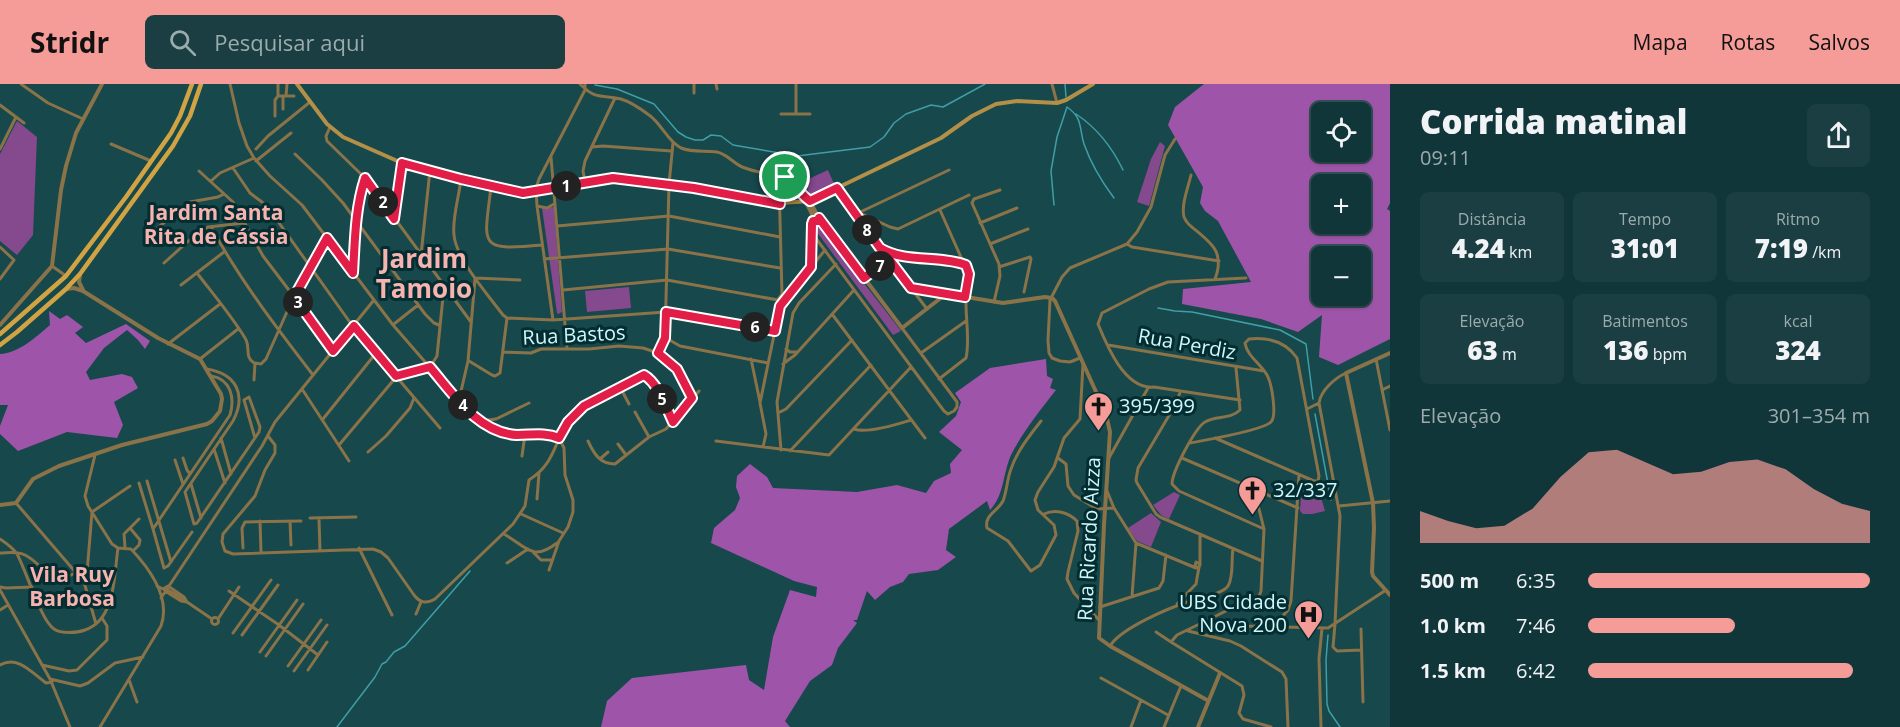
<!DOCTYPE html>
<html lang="pt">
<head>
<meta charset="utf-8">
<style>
	:root { --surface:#113639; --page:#1a3e41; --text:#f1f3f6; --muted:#9cabae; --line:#305053; --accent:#f59b98 }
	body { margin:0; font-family:"Open Sans",sans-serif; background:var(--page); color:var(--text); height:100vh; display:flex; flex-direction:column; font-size:22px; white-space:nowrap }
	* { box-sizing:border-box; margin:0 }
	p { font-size:20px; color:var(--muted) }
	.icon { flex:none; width:33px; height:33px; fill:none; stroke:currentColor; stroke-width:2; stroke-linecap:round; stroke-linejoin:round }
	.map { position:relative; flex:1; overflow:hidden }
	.drawer { display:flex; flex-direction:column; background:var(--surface); width:510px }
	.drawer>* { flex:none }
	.buttons { position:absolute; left:1311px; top:18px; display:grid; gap:12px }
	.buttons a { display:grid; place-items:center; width:60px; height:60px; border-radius:9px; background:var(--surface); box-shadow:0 2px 4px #0004,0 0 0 2px var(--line); font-size:30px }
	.pin { position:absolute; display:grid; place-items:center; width:51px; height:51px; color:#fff; margin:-26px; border:3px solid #fff; border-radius:50%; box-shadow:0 2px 6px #0007 }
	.km { position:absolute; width:30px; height:30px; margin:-15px; border-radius:50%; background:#222; color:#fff; font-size:16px; line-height:30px; text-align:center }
	.round { display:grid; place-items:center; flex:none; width:63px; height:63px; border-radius:9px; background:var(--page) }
	.head { display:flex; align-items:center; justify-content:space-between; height:102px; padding:0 30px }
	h1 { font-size:33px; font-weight:800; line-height:45px }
	.metrics { display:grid; grid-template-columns:repeat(3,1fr); gap:9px; height:102px; padding:6px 30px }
	.metrics div { display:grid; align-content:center; border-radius:9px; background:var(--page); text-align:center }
	.metrics b { font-size:26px; font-weight:800 }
	.metrics small { font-size:16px; font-weight:400 }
	.metrics p { font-size:16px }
	.chart { height:168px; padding:12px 30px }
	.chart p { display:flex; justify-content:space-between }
	.chart svg { width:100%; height:108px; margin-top:6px; fill:var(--accent); opacity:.7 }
	ul { padding:0 30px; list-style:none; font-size:20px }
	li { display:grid; grid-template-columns:96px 72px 1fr; align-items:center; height:45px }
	li i { height:15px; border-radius:8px; background:var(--accent) }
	header { display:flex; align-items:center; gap:36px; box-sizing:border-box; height:84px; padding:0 30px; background:var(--accent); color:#111 }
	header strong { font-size:28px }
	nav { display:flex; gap:33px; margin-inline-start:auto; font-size:21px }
	.search { width:420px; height:54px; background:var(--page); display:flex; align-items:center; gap:15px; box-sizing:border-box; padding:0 21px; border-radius:9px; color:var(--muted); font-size:22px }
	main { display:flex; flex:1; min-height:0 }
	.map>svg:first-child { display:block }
</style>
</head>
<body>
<header>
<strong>Stridr</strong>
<div class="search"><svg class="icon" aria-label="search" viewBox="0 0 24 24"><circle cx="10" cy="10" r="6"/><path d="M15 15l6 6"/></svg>Pesquisar aqui</div>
<nav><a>Mapa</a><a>Rotas</a><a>Salvos</a></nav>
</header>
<main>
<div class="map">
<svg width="1390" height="643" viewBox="0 0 1390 643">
	<rect width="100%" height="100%" fill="#17484c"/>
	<path fill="#85498e" d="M17,37L37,53L33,151L17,171L0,157V70Z
		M1160,58L1165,62L1149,122L1137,118L1151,75Z
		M828,86L835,102L811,113L804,97Z
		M554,123L562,228L558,230L557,229L542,124Z
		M820,141L854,184L853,185L901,247L893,251L816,147L815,144Z
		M629,203L631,224L587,228L585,207Z
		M1305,397L1318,403L1325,427L1312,430H1303L1300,427L1302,398Z
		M1174,408L1180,411L1169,435L1161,431L1153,421Z
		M1151,429L1161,438L1151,463L1137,457L1128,444Z"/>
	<path fill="#9e55a9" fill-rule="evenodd" d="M1204,0H1390V119L1387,125L1390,127V255L1338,281L1319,273L1322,231L1298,248L1261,235L1182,220L1183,205L1251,198L1218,137L1205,127L1200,119L1203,103L1168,41L1175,23ZM1322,28H1360V68H1322ZM1322,100H1360V140H1322ZM1322,172H1360V212H1322Z
		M49,227L60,235L67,231L83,243L75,249L86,259L126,240L150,257L145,265L138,256L127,246L104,264L86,288L90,296L122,290L132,293L138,304L114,318L123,341L117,354L67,348L18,367L0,350V342L8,321H0V270C19,269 36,253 50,241Z
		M1046,275L1047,292L1053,295L1050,304L1056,306C1041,325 1022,349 1011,371C1003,389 1004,412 990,426L987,417L949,445L946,466L956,473L938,486L909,490L903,498L890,503L875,516L867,507L857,536H853L857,539L838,564L832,581L810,597L785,637L790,643H601L607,617L632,594L746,581L749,596L764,606L773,553L790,506L816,513L817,503L794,497L711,459L714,444L735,426L740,414L736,403L737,392L750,380L767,393L773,404L857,408L897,401L926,409L934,397L951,389L950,380L962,366L939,348L956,332L961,318L955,309L990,284Z"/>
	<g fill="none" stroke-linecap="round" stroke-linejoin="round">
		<path stroke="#3f9ea6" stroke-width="1.5" d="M1065,0L1066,13
			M595,1L617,5L654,20L678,48L686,53L695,56H703L711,51L721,52L733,61L797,72L870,63L884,53L894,39L906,30L931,21L943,23L985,0
			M1076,30C1097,44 1112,63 1123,86
			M1054,121L1051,87L1057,53L1067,23C1083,34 1079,44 1084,60C1091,80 1102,98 1114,114
			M1158,224L1175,227L1192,228L1280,246L1306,260L1313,315
			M1315,330L1331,416
			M1328,551L1326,576L1327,620L1329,627L1340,643
			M337,643L375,593L382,580L386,578L394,568L405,562L470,487"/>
		<path stroke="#8a7348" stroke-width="3" d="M21,0L48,19L83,35
			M230,0L239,39L247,62L254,74L270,92L302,121L393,241L459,317L483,340L495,345L519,351L545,350L558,354
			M580,0C597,17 601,10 621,15C631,18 641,25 649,31C662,40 667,57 681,64C694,69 704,66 717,68C728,70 734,81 745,84C771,94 793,85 806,117
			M694,0V9
			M716,0L717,5
			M796,0V30
			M1052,0L1057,19
			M278,12H294
			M286,12L287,0
			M0,21L24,39
			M283,25V12
			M781,30H810
			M275,32V16L278,12V0
			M330,43L326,52L327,57L365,94L471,238
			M111,60L151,77
			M592,63L603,62L671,67
			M0,65L16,33
			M256,65L268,52L310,18
			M295,70L322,96L343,119L425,230L434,239L439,241
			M551,73L567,265
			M256,77L291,49
			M233,84L250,109L262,118L272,129L349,237L440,344
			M199,87L233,118L263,172L317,243L332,267
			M776,90L779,99L782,210
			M1191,91C1188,104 1181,121 1184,133C1186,138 1189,141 1193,144C1212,159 1225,169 1215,195
			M461,95C459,113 452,134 454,151C456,175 489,212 503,231L507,234
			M211,97L220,89L254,74
			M585,98L583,87L585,77L615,14
			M491,103C484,162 477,167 542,161
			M837,104L889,175L897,171
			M537,122L547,124L554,120
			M860,129L890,143L898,145L969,111
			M856,130L949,86
			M394,133L402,79
			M980,139L1017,124
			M557,142L669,132L780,153
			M211,143C240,196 276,243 313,291
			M812,149L944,327L948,330L954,327L957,323V318L902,244
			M146,153L190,118L218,113L224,110
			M990,160L1028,145
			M1127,160L1132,163L1219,177
			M0,163L14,176L0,195
			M883,165L897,171L964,180
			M421,171L430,86
			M544,175L668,165L780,184
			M164,179L195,151L208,143L244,139
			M52,182L66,192
			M811,182L813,137
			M999,183L1030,173L1031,175L1024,208
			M197,189C213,210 231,231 245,254C251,263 244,273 254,279
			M353,189C355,156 355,125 365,94
			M475,194L520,196
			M181,201L224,168
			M911,204L927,225
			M563,206L667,196L778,216
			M994,218L1000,192L999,180L972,119L974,115L1000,106
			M780,222L825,166
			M832,230L925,354
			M507,234L553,236L666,228L775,247
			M553,236L537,122L536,104L539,95L585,6V0
			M394,240L418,221
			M666,254L680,262L768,279
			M168,260L220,220
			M1108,261L1264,287
			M786,265L790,268H797
			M504,268L531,269L541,265H589L619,262L643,264L658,269L673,280L681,292L692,314
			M659,269L665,254L669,100L673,59
			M921,269L966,237
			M1080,274L1070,278L1060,277L1052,274L1049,269L1048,256L1050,216L1062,193L1070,184L1127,160L1137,148L1151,123L1165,71L1175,55
			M200,275L238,245
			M751,275L760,318
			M1376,275L1390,346
			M469,277L492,291L495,292L500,289L507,234
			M783,280L795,271L854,206
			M1236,284L1240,326C1230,336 1216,331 1205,338C1195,344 1172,388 1172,400L1179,407L1264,445
			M207,285C236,290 247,310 233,337L185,408L194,440L197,439L259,348L260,343L249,313L244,316L255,354
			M939,295L966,274C971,251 963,226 967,202C968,193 970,187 964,180L940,126
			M254,296L255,279L261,280L266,275L294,212L327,154
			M620,303L629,320
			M302,305L349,377
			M1382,306L1390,302
			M1180,308L1177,318L1138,384L1136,396L1137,399L1156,430L1160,433L1262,477
			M459,316L468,277L475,195
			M1240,316L1154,303C1125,306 1107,262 1098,240L1102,229L1149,205L1168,198L1246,194
			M1319,319L1340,432L1335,540L1333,563L1337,567L1361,566
			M1319,319C1321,306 1335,294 1346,289
			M1307,325L1319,319
			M635,328L649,353
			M778,329L786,325L852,256
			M323,335L376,269
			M481,337L496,335L529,319
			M1041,337C1030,351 1017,367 1011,385C1007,395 1007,407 1003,417C998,427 984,431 987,444L1008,457L1031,487L1040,481L1056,451L1054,441L1038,426L1035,416L1038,408L1054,383L1064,354L1080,335L1083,280
			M854,345C867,350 898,340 911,336
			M268,352L275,361V369L265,386L255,412L223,450L222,458L225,467L233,470L373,465L381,468L388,474L414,511C420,519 426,520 435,515L513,440L525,422L529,396C556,379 553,358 570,336C587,314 616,304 641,292L646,291L656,305L673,338
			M221,354L231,390
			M588,357C594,370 600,380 615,380L649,353L666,345L699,307
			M716,357L829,371L911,283
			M1190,359C1205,356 1262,347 1271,338C1277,332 1272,302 1268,293C1263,281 1247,273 1245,259L1249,255C1268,253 1286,258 1297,274L1319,392L1318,397H1314L1215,354
			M618,360L626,371
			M339,361L397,292L430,283L437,272L444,203
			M763,363L766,350L760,319L780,222L779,214L783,209L789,210
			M214,365L225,399
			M781,366L777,318L793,229L799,219L836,180
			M790,367L871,281
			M368,368L386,352L410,324L414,314
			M95,371L85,412L88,422L112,460L118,464
			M522,372L525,350
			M183,374L187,386L190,390
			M1058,374L1066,380L1068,402L1074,411L1097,425L1114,424
			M1109,374L1148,304
			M1182,374L1298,424
			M600,375L608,368
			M175,376L183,400
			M147,397L171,478
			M139,399L153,445
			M191,400L201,434
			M1254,405L1264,445L1261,507L1257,518L1253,524L1249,525H1230L1177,551L1171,558L1242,602L1244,611L1239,629L1243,635L1271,643
			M1107,407L1114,424L1136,459L1196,484
			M537,415L539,389
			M16,419L84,498L96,540
			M1339,422L1390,417
			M521,430L563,449
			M1044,430C1055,425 1068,428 1077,437L1078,447L1068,488L1067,495L1074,509L1099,536
			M310,434L356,433
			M319,435L320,466
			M260,437L261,468
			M290,437L291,461
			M130,444L140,456L139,461L133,467
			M192,448L168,482L164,484L153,445L230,331C235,314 231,295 211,292
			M504,450C527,463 532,478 557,459
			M1200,450V481
			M0,455C6,459 13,464 17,470C26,486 41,537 54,545C61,550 77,549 85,546C116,536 114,490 118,464
			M125,463L124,450L139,435
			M243,464L242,444L245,438L301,437
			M359,464L392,531
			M533,468L541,476H551
			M0,469C8,469 17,467 25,471C45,481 49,504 75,489
			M1196,478L1200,480L1199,484L1195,482Z
			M507,479L528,465
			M549,486L559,457L568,443L573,428V416L565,391L564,364L559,354
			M84,498L87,489L92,428L130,402
			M157,502L163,505L168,502L184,513L187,518L212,535
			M0,503L6,504L32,503
			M166,505L186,517
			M0,506L50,595L70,643
			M165,507L181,517L187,518
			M229,507L279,541L318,571
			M1132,512L1136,459
			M161,514L262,362L275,338L374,216
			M1177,520L1196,500L1199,483
			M1100,523L1159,504L1163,497L1166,471
			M0,526L8,521
			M416,530L421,518
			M211.5 537a3.5 3.5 0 1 1 7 0a3.5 3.5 0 1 1-7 0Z
			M218,535L239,503
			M1211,536L1243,542L1328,544L1386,506
			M1274,542L1288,526L1291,517L1299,391
			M1361,545L1363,618
			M1188,547L1230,557L1241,562L1282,588L1286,595L1288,643
			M1156,548L1171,558
			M233,549L271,496
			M242,551L278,501
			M1110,562C1121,544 1169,524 1190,517C1199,514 1223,510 1228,502C1234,493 1231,475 1233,465
			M260,568L297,516
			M266,572L303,520
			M0,581C18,571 32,589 46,599L52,598
			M42,581L69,587L77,586L107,556V542L102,534
			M288,582L321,536
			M308,586L327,558
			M294,587L327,541
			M1101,594L1168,631
			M50,595L80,602L88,599L115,579L143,573
			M129,596L137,618
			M100,643L161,542C171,514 149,484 131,465L118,464
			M1131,643L1141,616
			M1164,643L1181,602
			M1321,643L1319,575L1322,544"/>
		<path stroke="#8a7348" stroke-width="4" d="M810,117L816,129L819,132L818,136L813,137
			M806,118L812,130
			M819,134L902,244L946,210
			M80,191L79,198L83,206
			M864,194L889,175L911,204L1003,219L1045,213L1052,214L1055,217L1106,330L1110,348L1104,441L1099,554L1110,562L1207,616
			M0,241L52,182L61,106L66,82L76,49L102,0
			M1390,269L1346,289L1373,419L1374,444L1372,488L1373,492L1390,511
			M0,421L16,419L33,395L59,382L122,361L207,340L212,337L220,327L222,315L221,310L200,275L158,254L83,207L74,204L67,205
			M1198,643L1220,589"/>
		<path stroke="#b38f47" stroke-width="4" d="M297,0L327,40L343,53L402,79L491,103L528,109L596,96L613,95L694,104L780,119L810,117L941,54L972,32L996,20L1017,17L1057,19L1066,16L1093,0"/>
		<path stroke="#d2a342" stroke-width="4.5" d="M0,250L66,192L126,113L171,49L180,32L192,0
			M0,261L17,248L66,205L80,190L173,62L190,32L201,0"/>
	</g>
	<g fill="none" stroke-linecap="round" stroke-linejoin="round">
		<defs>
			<path id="route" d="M402,79L461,95L523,109L613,94L694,104L780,120L779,99L785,93C796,99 800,111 810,117L837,104L880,164C904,179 941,171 966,181L969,190L965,213L911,204L889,175L864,194L819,134L817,137H813L812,140L811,183L780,222L775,247L666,228L665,254L658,269L677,285L692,314L673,338C666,323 658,299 644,291L584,322L568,338L559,354C545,348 532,351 517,351C478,349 453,310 430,283L396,292L354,242L333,267L294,213L327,154L353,189C355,156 355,125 365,94L394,135Z"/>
		</defs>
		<use href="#route" stroke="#fff" stroke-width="12"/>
		<use href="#route" stroke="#e11d48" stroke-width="8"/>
	</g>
	<defs>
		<symbol id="church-pin" viewBox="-11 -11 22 30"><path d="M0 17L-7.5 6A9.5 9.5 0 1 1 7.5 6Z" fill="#f59b98" stroke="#032d30"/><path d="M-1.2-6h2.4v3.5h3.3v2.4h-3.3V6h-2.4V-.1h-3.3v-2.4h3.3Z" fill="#111"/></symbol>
		<symbol id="hospital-pin" viewBox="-11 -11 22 30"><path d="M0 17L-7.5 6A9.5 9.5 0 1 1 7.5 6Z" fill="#f59b98" stroke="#032d30"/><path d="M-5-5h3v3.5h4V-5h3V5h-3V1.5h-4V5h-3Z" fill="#111"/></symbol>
	</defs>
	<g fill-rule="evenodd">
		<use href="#church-pin" x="1082" y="306" width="33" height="45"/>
		<use href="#church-pin" x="1236" y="390" width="33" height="45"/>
		<use href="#hospital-pin" x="1292" y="514" width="33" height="45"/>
	</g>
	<g text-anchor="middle" stroke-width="6" stroke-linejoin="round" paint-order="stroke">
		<g font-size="20" fill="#cef8fc" stroke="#032d30">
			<text transform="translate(574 251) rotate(-3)" y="7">Rua Bastos</text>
			<text transform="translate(1187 260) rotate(10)" y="7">Rua Perdiz</text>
			<text transform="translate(1089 455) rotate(-87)" y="7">Rua Ricardo Aizza</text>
		</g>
		<g font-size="20" fill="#cef8fc" stroke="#032d30" text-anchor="start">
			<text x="1119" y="329">395/399</text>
			<text x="1273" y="413">32/337</text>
			<text x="1287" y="525" text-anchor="end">UBS Cidade<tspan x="1287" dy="23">Nova 200</tspan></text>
		</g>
		<g font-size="21" font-weight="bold" fill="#f7b3b0" stroke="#032d30">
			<text x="216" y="136">Jardim Santa<tspan x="216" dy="24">Rita de Cássia</tspan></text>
			<text x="72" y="498">Vila Ruy<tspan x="72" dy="24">Barbosa</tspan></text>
		</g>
		<g font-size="26" font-weight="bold" fill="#f7b3b0" stroke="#032d30">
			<text x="424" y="184">Jardim<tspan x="424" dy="30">Tamoio</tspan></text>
		</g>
	</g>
</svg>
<div class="buttons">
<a><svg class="icon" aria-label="locate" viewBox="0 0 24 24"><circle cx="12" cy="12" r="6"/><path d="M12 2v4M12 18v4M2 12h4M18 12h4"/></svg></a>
<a>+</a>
<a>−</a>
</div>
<div class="pin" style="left:785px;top:93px;background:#1e9e55"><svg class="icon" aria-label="arrive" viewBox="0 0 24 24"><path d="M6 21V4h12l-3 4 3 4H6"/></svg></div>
<b class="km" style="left:566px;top:102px">1</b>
<b class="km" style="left:383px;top:118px">2</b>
<b class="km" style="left:298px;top:218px">3</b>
<b class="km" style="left:463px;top:321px">4</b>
<b class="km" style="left:662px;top:315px">5</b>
<b class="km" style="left:755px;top:243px">6</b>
<b class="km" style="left:880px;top:182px">7</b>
<b class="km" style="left:867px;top:146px">8</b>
</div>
<section class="drawer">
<div class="head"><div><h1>Corrida matinal</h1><p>09:11</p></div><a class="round"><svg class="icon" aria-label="share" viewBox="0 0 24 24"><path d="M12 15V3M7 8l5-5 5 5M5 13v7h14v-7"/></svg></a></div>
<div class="metrics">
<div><p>Distância</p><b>4.24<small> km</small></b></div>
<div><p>Tempo</p><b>31:01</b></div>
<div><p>Ritmo</p><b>7:19<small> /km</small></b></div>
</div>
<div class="metrics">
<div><p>Elevação</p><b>63<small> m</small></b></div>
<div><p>Batimentos</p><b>136<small> bpm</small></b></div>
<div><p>kcal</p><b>324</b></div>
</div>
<div class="chart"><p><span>Elevação</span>301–354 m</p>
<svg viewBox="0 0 160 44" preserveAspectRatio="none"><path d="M0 44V31L10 35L20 38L30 37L40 30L50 17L60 7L70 6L80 11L90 16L100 15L110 11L120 10L130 14L140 22L150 28L160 31V44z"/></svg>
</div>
<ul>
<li><b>500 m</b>6:35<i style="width:100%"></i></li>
<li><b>1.0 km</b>7:46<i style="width:52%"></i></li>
<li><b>1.5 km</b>6:42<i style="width:94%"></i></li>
</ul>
</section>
</main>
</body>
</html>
